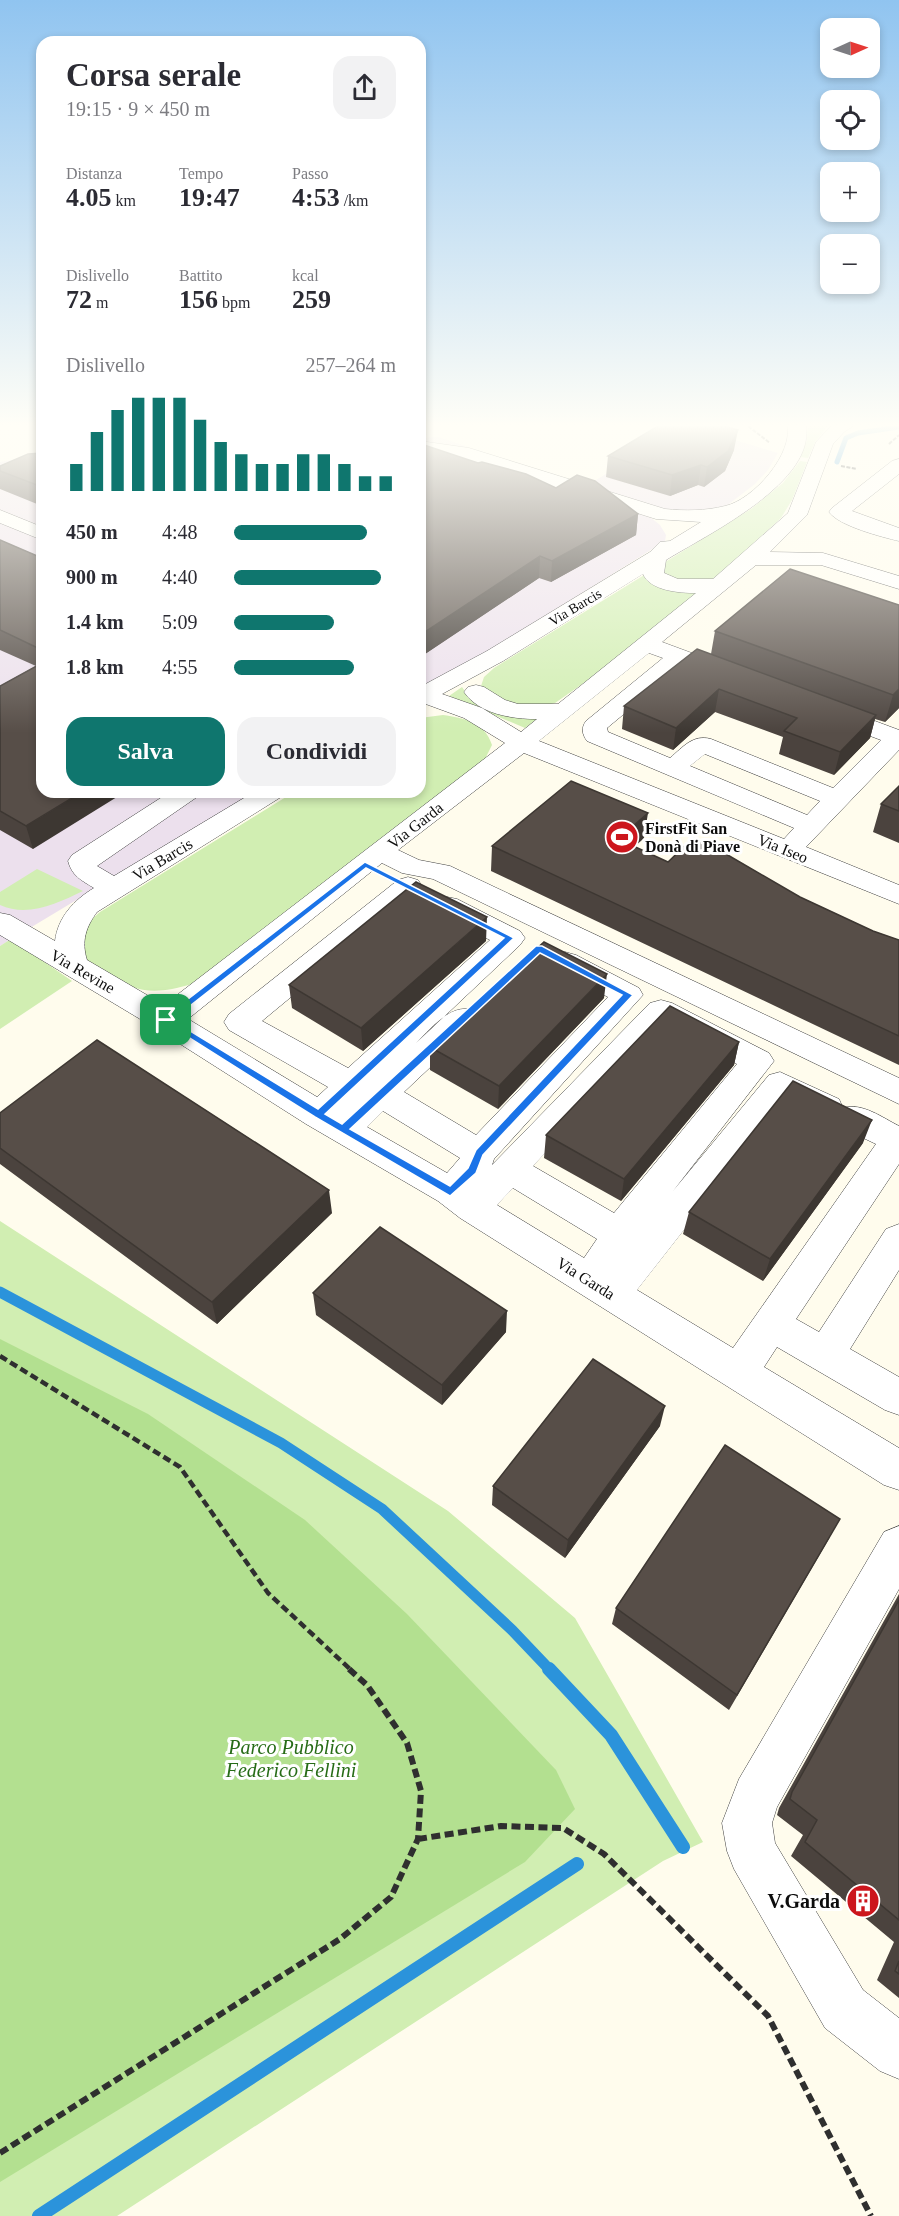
<!DOCTYPE html>
<html lang="it">
<head>
<meta charset="utf-8">
<style>
	:root { --surface:#fff; --page:#f2f2f3; --text:#2b2b33; --muted:#7c7c81; --accent:#0f766e }
	body { margin:0; font-family:"Times New Roman",serif; background:var(--page); color:var(--text); height:100vh; display:flex; flex-direction:column; font-size:22px; white-space:nowrap }
	* { box-sizing:border-box; margin:0 }
	p { font-size:20px; color:var(--muted) }
	.icon { flex:none; width:33px; height:33px; fill:none; stroke:currentColor; stroke-width:2; stroke-linecap:round; stroke-linejoin:round }
	.map { position:relative; flex:1; overflow:hidden }
	.drawer { position:absolute; left:36px; top:36px; width:390px; height:762px; display:flex; flex-direction:column; background:var(--surface); border-radius:18px; box-shadow:0 3px 9px #0003 }
	.drawer>* { flex:none }
	.needle { width:39px; rotate:87deg }
	.controls { position:absolute; left:820px; top:18px; display:grid; gap:12px }
	.controls a { display:grid; place-items:center; width:60px; height:60px; border-radius:12px; background:var(--surface); box-shadow:0 3px 9px #0003; font-size:30px }
	.pin { position:absolute; display:grid; place-items:center; width:51px; height:51px; color:#fff; margin:-26px; border-radius:12px; box-shadow:0 3px 9px #0006 }
	.round { display:grid; place-items:center; flex:none; width:63px; height:63px; border-radius:18px; background:var(--page) }
	.summary { display:flex; align-items:center; justify-content:space-between; height:102px; padding:0 30px }
	h1 { font-size:33px; font-weight:800; line-height:45px }
	.metrics { display:grid; grid-template-columns:repeat(3,1fr); gap:9px; height:102px; padding:6px 30px }
	.metrics div { display:grid; align-content:center }
	.metrics b { font-size:26px; font-weight:800 }
	.metrics small { font-size:16px; font-weight:400 }
	.metrics p { font-size:16px }
	.chart { height:168px; padding:12px 30px }
	.chart p { display:flex; justify-content:space-between }
	.chart svg { width:100%; height:108px; margin-top:6px; stroke:var(--accent); stroke-width:6 }
	.cta { display:flex; gap:12px; margin-top:auto; padding:12px 30px }
	.cta a { flex:1; height:69px; border-radius:18px; background:var(--accent); color:#fff; font-size:24px; font-weight:800; line-height:69px; text-align:center }
	.cta a+a { background:var(--page); color:var(--text) }
	ul { padding:0 30px; list-style:none; font-size:20px }
	li { display:grid; grid-template-columns:96px 72px 1fr; align-items:center; height:45px }
	li i { height:15px; border-radius:8px; background:var(--accent) }
	.map>svg:first-child { display:block }
</style>
</head>
<body>
<div class="map">
<svg width="899" height="2216" viewBox="0 0 899 2216">
	<rect width="100%" height="100%" fill="#fffced"/>
	<path fill="#ece0ed" d="M684,425L778,453L768,470L755,484L725,507L650,517L660,525L666,535L665,541L488,652L420,691V438L439,437L585,487Z
		M42,455V792H256L0,946V462Z"/>
	<path fill="#d1eeb2" d="M808,423H830L815,442L808,458L800,457L807,440Z
		M800,461L807,462L792,500L781,518L715,579L614,662L555,703L537,708L507,704L481,686L484,677L494,668L751,509L783,483Z
		M462,687L469,697L537,719L525,728L449,696Z
		M443,715C464,718 485,722 492,745L484,761L192,984C158,994 137,994 107,975C91,965 86,963 78,946L85,925L100,912L294,792H420V718Z
		M37,869L83,891C58,903 28,918 0,905V892Z
		M11,939L72,981L0,1029V946Z
		M0,1221L448,1511L575,1618L703,1842L663,1861L117,2216H0Z"/>
	<path fill="#b3e090" d="M0,1339L148,1414L305,1520L407,1614L556,1770L575,1809L525,1862L0,2182Z"/>
	<g fill="none" stroke-linecap="round" stroke-linejoin="round">
		<path stroke="#2b93db" stroke-width="5" d="M837,462L846,438L858,433L899,427"/>
		<path stroke="#2b93db" stroke-width="11" d="M0,1292L281,1443L382,1509L512,1630L550,1670"/>
		<path stroke="#2b93db" stroke-width="14" d="M549,1669L611,1735L683,1847
			M39,2216L577,1864"/>
		<defs>
			<path id="minor" d="M787,423H805C820,481 706,535 666,560L664,573L678,579H713L788,513L816,442L834,423H858L844,432L833,444L807,515L770,552L823,553L899,576V589L821,565H756L662,642L735,669L739,674L735,679C718,683 699,671 683,665L607,728L608,732L670,758C683,747 693,734 711,739L833,788L881,740L822,718L819,713L822,708L831,706L840,708L899,730V750L806,847L899,885V904L524,753L398,850L419,860L450,866L899,1078V1104L433,879L402,873L382,863L188,1019L317,1097L328,1087L229,1030L224,1022L229,1014L398,880L408,877L418,880L422,886L418,892L262,1021L348,1068L490,940L437,913L433,906L437,899L447,897L457,899L520,931L525,938L520,945L413,1046C430,1030 449,1003 474,1010L478,1018L474,1026L404,1092L476,1135L608,997L554,969L550,962L554,955L565,952L576,955L639,988L643,995L494,1159L492,1165L650,1003L661,1000L672,1003L769,1053L774,1061L673,1191L769,1075L780,1072L839,1099L843,1108C862,1102 883,1118 899,1126V1164L796,1319L819,1332L886,1229L899,1224V1270L850,1349L899,1377V1415L885,1410L777,1347L764,1367L899,1448V1490L884,1485L460,1218L438,1201L306,1124L155,1028L0,935V913L10,915L55,941C58,917 74,900 94,888C81,880 72,876 68,861L72,855L170,792H201L197,797L97,866L114,876L254,792H285L281,797L97,912C86,927 81,941 87,960L164,1005L505,743L464,718L423,703L420,704V687L487,651L650,552L660,542L670,541L701,522L656,519L460,457L420,451V441L469,448L665,509C685,511 705,511 725,506C753,500 795,453 787,423ZM643,574C650,591 680,593 696,593L558,704H518L505,700L484,687L476,685L468,687L464,692C479,714 512,719 537,719L521,732L482,708L442,694L503,661ZM649,653L663,658L586,721C581,728 582,734 587,741L794,828L784,839L539,741ZM705,754L820,801L807,815L690,766ZM665,1026L737,1064L614,1213L533,1166ZM785,1101C800,1109 818,1123 835,1118L840,1127L876,1144L733,1348L637,1290ZM383,1111L460,1158L447,1173L367,1127ZM513,1188L597,1239L584,1258L497,1205Z
				M899,459V474L852,511L899,528V541C882,537 839,526 829,512L832,508L892,461Z
				M0,510L42,527V540L0,523Z
				M899,1526V1589L777,1807L772,1823L775,1843L863,1990L899,2018V2079L880,2071L825,2028L734,1869L727,1851L722,1823L739,1779L884,1532Z"/>
		</defs>
		<use href="#minor" stroke="#404040" stroke-width="1"/>
		<path stroke="#2f2f2f" stroke-width="2" stroke-dasharray="4 1.5" stroke-linecap="butt" d="M744,423L770,443
			M889,444L899,435
			M841,466L857,469"/>
		<path stroke="#2f2f2f" stroke-width="4.5" stroke-dasharray="8 4" stroke-linecap="butt" d="M0,1356L180,1467L268,1593L351,1670"/>
		<path stroke="#2f2f2f" stroke-width="6" stroke-dasharray="9 4.5" stroke-linecap="butt" d="M418,1839L501,1826L563,1828L604,1854L768,2016L871,2216
			M0,2153L340,1939L391,1897L418,1839L421,1791L407,1743L367,1685L349,1669"/>
		<use href="#minor" fill="#fff" fill-rule="evenodd"/>
	</g>
	<path fill="#4b433e" d="M420,447L478,463L638,514L636,535L551,582L539,578L425,654L420,652Z
		M734,450L725,471L704,487L698,485L670,496L606,477L608,456Z
		M42,453V506L0,489V466Z
		M0,540L42,558V792L33,849L0,830V686L36,666L0,650Z
		M899,605V708L885,722L875,719L870,738L834,775L779,754L783,737L715,712L673,750L622,729L624,706L711,654L715,631Z
		M899,786V843L873,832L881,804Z
		M644,838L634,847L668,862L800,897L873,931L899,940V1065L491,871L492,846Z
		M486,941L363,1051L292,1008L289,985Z
		M604,998L498,1109L430,1070V1047Z
		M739,1042L734,1065L621,1201L544,1158L546,1135Z
		M0,1113L332,1213L217,1324L0,1164Z
		M863,1143L763,1281L683,1234L689,1212Z
		M313,1293L506,1332L442,1405L316,1315Z
		M660,1426L565,1558L492,1505L493,1486Z
		M830,1537L729,1710L612,1624L616,1608Z
		M899,1594V1998L877,1980L894,1942L791,1856L803,1835L777,1815L779,1808Z"/>
	<path fill="#3d3732" d="M738,430L734,450L725,471L704,487L707,467Z
		M701,465L698,485L670,496L672,475Z
		M638,514L636,535L551,582L552,561Z
		M540,556L539,578L425,654V632Z
		M719,689L715,712L673,750L676,728Z
		M899,689V708L885,722L893,695Z
		M876,715L870,738L834,775L840,752Z
		M82,792H125L33,849L26,826Z
		M648,813L644,838L615,864L618,839Z
		M487,917L486,941L363,1051L361,1028Z
		M607,974L604,998L498,1109L499,1086Z
		M739,1042L734,1065L621,1201L624,1179Z
		M872,1120L863,1143L763,1281L770,1259Z
		M329,1190L332,1213L217,1324L212,1302Z
		M507,1311L506,1332L442,1405V1385Z
		M665,1406L660,1426L565,1558L568,1540Z"/>
	<path fill="#574e48" stroke="#3d3732" stroke-width="1.5" d="M663,423H714L738,430L728,451L707,467L701,465L672,475L608,456Z
		M424,445L478,463L482,462L526,474L556,488L577,475L595,481L638,514L552,561L540,556L425,632L420,630V447Z
		M42,453V487L0,471V466L28,454Z
		M0,540L42,558V650L0,630Z
		M790,569L899,605V689L893,695L715,631Z
		M697,649L876,715L840,752L784,731L797,718L719,689L676,728L624,706Z
		M42,663V792H82L26,826L0,811V686Z
		M571,781L648,813L618,839L668,862L693,838L726,854L800,897L873,931L899,940V1036L492,846Z
		M899,786V811L881,804Z
		M416,882L487,917L361,1028L289,985Z
		M544,942L607,974L499,1086L430,1047Z
		M670,1006L739,1042L624,1179L546,1135Z
		M97,1040L329,1190L212,1302L0,1148V1113Z
		M793,1081L872,1120L770,1259L689,1212Z
		M380,1227L507,1311L442,1385L313,1293Z
		M593,1359L665,1406L568,1540L493,1486Z
		M725,1445L840,1519L737,1695L616,1608Z
		M899,1600V1920L805,1842L817,1820L790,1799L792,1792Z
		M899,1961V1974L895,1971Z"/>
	<linearGradient id="sky" x2="0" y2="1"><stop stop-color="#90c4f0"/><stop offset="0.58" stop-color="#fffef7"/><stop offset="1" stop-color="#fffef7" stop-opacity="0"/></linearGradient>
	<rect width="899" height="733" fill="url(#sky)"/>
	<path fill="#1a73e8" stroke="#fff" stroke-width="1.5" fill-rule="evenodd" d="M365,862L514,938L325,1114L342,1124L536,946H542L633,995L483,1155L476,1173L450,1196L315,1117L161,1020ZM366,868L504,938L318,1109L172,1020ZM540,953L622,995L476,1150L468,1168L450,1186L350,1129Z"/>
	<defs>
		<symbol id="stadium-disc" viewBox="-11 -11 22 22"><circle r="9.5" fill="#cc161d" stroke="#fff"/><path d="M0-5a6.5 5 0 1 0 0 10a6.5 5 0 1 0 0-10ZM-3.5-1.8h7v3.6h-7Z" fill="#fff"/></symbol>
		<symbol id="building-disc" viewBox="-11 -11 22 22"><circle r="9.5" fill="#cc161d" stroke="#fff"/><path d="M-4-6H4V6H1V3H-1V6H-4ZM-2.5-4.3h1.7v1.8h-1.7ZM.8-4.3h1.7v1.8H.8ZM-2.5-1h1.7V.8h-1.7ZM.8-1h1.7V.8H.8Z" fill="#fff"/></symbol>
	</defs>
	<g fill-rule="evenodd">
		<use href="#stadium-disc" x="603" y="818" width="38" height="38"/>
		<use href="#building-disc" x="844" y="1882" width="38" height="38"/>
	</g>
	<g text-anchor="middle" stroke-width="6" stroke-linejoin="round" paint-order="stroke">
		<g font-size="14" fill="#0d0d0d" stroke="#fff">
			<text transform="translate(575 607) rotate(-31)" y="5">Via Barcis</text>
		</g>
		<g font-size="16" fill="#0d0d0d" stroke="#fff">
			<text transform="translate(415 825) rotate(-38)" y="6">Via Garda</text>
			<text transform="translate(783 848) rotate(22)" y="6">Via Iseo</text>
			<text transform="translate(162 859) rotate(-31)" y="6">Via Barcis</text>
			<text transform="translate(83 971) rotate(30)" y="6">Via Revine</text>
			<text transform="translate(586 1278) rotate(32)" y="6">Via Garda</text>
		</g>
		<g font-size="16" font-weight="bold" fill="#0d0d0d" stroke="#fff" text-anchor="start">
			<text x="645" y="834">FirstFit San<tspan x="645" dy="18">Donà di Piave</tspan></text>
		</g>
		<g font-size="20" font-style="italic" fill="#276c17" stroke="#fff">
			<text x="291" y="1754">Parco Pubblico<tspan x="291" dy="23">Federico Fellini</tspan></text>
		</g>
		<g font-size="20" font-weight="bold" fill="#0d0d0d" stroke="#fff" text-anchor="end">
			<text x="840" y="1908">V.Garda</text>
		</g>
	</g>
</svg>
<div class="controls">
<a><svg class="needle" viewBox="-14 -14 28 28"><path d="M0-13l5 13h-10z" fill="#e53935"/><path d="M0 13l5-13h-10z" fill="#7c7c81"/></svg></a>
<a><svg class="icon" aria-label="locate" viewBox="0 0 24 24"><circle cx="12" cy="12" r="6"/><path d="M12 2v4M12 18v4M2 12h4M18 12h4"/></svg></a>
<a>+</a>
<a>−</a>
</div>
<div class="pin" style="left:166px;top:1020px;background:#1e9e55"><svg class="icon" aria-label="arrive" viewBox="0 0 24 24"><path d="M6 21V4h12l-3 4 3 4H6"/></svg></div>
<section class="drawer">
<div class="summary"><div><h1>Corsa serale</h1><p>19:15 · 9 × 450 m</p></div><a class="round"><svg class="icon" aria-label="share" viewBox="0 0 24 24"><path d="M12 15V3M7 8l5-5 5 5M5 13v7h14v-7"/></svg></a></div>
<div class="metrics">
<div><p>Distanza</p><b>4.05<small> km</small></b></div>
<div><p>Tempo</p><b>19:47</b></div>
<div><p>Passo</p><b>4:53<small> /km</small></b></div>
</div>
<div class="metrics">
<div><p>Dislivello</p><b>72<small> m</small></b></div>
<div><p>Battito</p><b>156<small> bpm</small></b></div>
<div><p>kcal</p><b>259</b></div>
</div>
<div class="chart"><p><span>Dislivello</span>257–264 m</p>
<svg viewBox="0 0 160 44" preserveAspectRatio="none"><path d="M5 44V33M15 44V20M25 44V11M35 44V6M45 44V6M55 44V6M65 44V15M75 44V24M85 44V29M95 44V33M105 44V33M115 44V29M125 44V29M135 44V33M145 44V38M155 44V38"/></svg>
</div>
<ul>
<li><b>450 m</b>4:48<i style="width:82%"></i></li>
<li><b>900 m</b>4:40<i style="width:91%"></i></li>
<li><b>1.4 km</b>5:09<i style="width:62%"></i></li>
<li><b>1.8 km</b>4:55<i style="width:74%"></i></li>
</ul>
<div class="cta"><a>Salva</a><a>Condividi</a></div>
</section>
</div>
</body>
</html>
